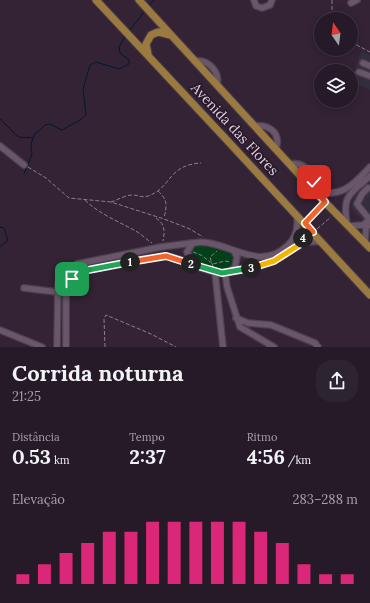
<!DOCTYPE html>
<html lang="pt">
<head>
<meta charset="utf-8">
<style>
	:root { --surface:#261a28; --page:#2e2330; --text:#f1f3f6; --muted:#a4a1a8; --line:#423845; --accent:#db2777 }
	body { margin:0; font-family:Lora,serif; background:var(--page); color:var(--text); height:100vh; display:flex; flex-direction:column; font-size:15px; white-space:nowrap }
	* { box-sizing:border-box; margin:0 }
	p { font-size:13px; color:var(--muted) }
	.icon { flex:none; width:22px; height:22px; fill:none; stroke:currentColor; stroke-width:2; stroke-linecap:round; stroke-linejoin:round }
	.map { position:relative; height:347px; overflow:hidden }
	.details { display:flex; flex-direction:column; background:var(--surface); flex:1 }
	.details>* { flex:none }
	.needle { width:26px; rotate:346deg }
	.controls { position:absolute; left:314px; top:12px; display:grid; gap:8px }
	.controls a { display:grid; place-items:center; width:44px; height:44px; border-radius:50%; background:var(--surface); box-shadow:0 2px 10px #0003,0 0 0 1px var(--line); font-size:20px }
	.pin { position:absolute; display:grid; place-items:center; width:34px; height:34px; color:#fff; margin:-17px; border-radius:8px; box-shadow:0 2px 6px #0006 }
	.km { position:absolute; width:20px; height:20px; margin:-10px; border-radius:50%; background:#222; color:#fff; font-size:11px; line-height:20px; text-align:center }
	.round { display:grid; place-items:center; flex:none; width:42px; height:42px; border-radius:16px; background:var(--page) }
	.overview { display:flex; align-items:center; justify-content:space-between; height:68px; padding:0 12px }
	h1 { font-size:22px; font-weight:700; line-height:30px }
	.figures { display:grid; grid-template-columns:repeat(3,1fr); gap:6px; height:68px; padding:4px 12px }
	.figures div { display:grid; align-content:center }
	.figures b { font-size:20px; font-weight:700 }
	.figures small { font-size:11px; font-weight:400 }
	.figures p { font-size:11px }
	.chart { height:112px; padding:8px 12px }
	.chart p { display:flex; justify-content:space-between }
	.chart svg { width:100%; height:72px; margin-top:4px; stroke:var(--accent); stroke-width:6 }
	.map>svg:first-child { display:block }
</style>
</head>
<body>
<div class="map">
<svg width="370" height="347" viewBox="0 0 370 347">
	<rect width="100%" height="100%" fill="#332335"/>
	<path fill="#342d3e" d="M361,51L370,55V90L351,82Z
		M370,179V229L351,208L353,197Z"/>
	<path fill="#014019" d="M203,245C213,246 230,248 234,259L232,265C221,276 200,267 190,258L189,249L193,246Z"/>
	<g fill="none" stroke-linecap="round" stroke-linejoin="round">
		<path stroke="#00192f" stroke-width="1" d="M149,6L154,0
			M129,31L145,11
			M0,119L18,137L33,138
			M24,174L32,154L31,144L34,135L45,125L50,124L62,130L80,120L86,115L83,89L90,65L96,62L119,69L129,64V60L120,53L119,47L125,36
			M0,227L4,228L8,240L0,247"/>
		<defs>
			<path id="minor" d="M254,0L256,6L262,8L270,5L272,0
				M351,3L357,0
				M194,61C208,59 220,71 217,85
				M363,63L370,66
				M359,72L370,76
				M255,126C269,124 281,133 276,148
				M0,146L24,165
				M290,164C308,161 313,177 315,192C343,197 352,186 370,167
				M368,188L362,194L357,204L370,220
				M347,224C342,195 350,194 370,176
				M349,226L363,225L370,219
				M365,243L366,228L370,223
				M234,251L237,257L235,267C224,280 206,269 193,265L187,252L193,243C226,237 258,275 288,245C297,236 298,227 297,215
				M215,272L223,347
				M230,272C245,270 260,267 273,261C293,253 297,239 322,242
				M225,273L227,287L240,327L274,347
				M24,288L57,292
				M236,318L248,323L271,325L315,343L318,347
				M0,330L42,347
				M57,347L58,284L63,272L77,264L161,247L192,243
				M66,347V292C68,285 71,278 77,274C86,269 155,256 166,256C175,257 184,261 193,265"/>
			<path id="major" d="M96,0C188,98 279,196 370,295
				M139,0L315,192L370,248
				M148,54L146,44L151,35L158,32L170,35"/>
		</defs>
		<use href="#minor" stroke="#4d3f4e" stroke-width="8"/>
		<use href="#major" stroke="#4d3f4e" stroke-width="9"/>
		<path stroke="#8c7f8e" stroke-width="1" stroke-dasharray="4 2" stroke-linecap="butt" d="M332,0V19
			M351,42L370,52
			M28,167L46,178L69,198L111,202L164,219L190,229L203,237
			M158,191C168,200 167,206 164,218
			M85,200C98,213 117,221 134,230C140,233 146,239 152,243
			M111,202C117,200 126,195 132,195C138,195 142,198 148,196C172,188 167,165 201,163
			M156,218C165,224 165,231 163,241
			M308,220L321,206
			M317,229L331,217
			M303,239L307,234
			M193,252L201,255L213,264L225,261L230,262
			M213,267L210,257L217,251
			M105,347L104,319L106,315L151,334L176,347"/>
		<use href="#minor" stroke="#69566a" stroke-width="5.5"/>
		<use href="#major" stroke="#9a7a3e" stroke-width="7"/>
	</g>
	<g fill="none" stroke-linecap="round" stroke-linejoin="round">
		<defs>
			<path id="split-1" d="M72,279L83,271L130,262"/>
			<path id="split-2" d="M130,262L166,256L191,264"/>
			<path id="split-3" d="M191,264L222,273L251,268"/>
			<path id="split-4" d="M251,268L274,261L302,243L303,238"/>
			<path id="split-5" d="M303,238L308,233L313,232L305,223L325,202L320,196"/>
			<path id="split-6" d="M314,182L315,192L320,196"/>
		</defs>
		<use href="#split-1" stroke="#fff" stroke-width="8"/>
		<use href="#split-2" stroke="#fff" stroke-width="8"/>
		<use href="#split-3" stroke="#fff" stroke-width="8"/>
		<use href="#split-4" stroke="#fff" stroke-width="8"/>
		<use href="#split-5" stroke="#fff" stroke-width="8"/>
		<use href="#split-6" stroke="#fff" stroke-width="8"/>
		<use href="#split-1" stroke="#22a559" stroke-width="5"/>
		<use href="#split-2" stroke="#f0652b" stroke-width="5"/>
		<use href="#split-3" stroke="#22a559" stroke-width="5"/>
		<use href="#split-4" stroke="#f5b400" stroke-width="5"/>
		<use href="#split-5" stroke="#f0652b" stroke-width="5"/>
		<use href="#split-6" stroke="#f5b400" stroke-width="5"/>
	</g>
	<g text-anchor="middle" stroke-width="3.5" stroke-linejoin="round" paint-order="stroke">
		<g font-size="14" fill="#dcd1dd" stroke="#29192b">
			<text transform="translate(235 129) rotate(47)" y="5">Avenida das Flores</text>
		</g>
	</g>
</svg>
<div class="controls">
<a><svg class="needle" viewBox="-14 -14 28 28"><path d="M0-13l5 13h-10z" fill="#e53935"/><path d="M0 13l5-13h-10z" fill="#a4a1a8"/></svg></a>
<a><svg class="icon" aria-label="layers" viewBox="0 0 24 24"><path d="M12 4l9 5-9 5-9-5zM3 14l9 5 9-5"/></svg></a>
</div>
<div class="pin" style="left:72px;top:279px;background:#1e9e55"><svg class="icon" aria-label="arrive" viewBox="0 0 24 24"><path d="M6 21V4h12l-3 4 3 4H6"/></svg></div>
<div class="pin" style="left:314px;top:182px;background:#d93025"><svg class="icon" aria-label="check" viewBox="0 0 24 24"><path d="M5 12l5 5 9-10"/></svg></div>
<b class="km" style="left:130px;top:262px">1</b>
<b class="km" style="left:191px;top:264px">2</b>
<b class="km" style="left:251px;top:268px">3</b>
<b class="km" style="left:303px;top:238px">4</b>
</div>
<section class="details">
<div class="overview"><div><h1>Corrida noturna</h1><p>21:25</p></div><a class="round"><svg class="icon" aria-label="share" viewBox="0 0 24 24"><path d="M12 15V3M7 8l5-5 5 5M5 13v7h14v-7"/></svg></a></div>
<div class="figures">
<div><p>Distância</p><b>0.53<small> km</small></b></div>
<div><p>Tempo</p><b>2:37</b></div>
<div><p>Ritmo</p><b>4:56<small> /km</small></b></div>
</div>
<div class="chart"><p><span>Elevação</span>283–288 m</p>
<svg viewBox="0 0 160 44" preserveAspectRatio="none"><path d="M5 44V38M15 44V32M25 44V25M35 44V19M45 44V12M55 44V12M65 44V6M75 44V6M85 44V6M95 44V6M105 44V6M115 44V12M125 44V19M135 44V32M145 44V38M155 44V38"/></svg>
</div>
</section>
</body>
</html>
